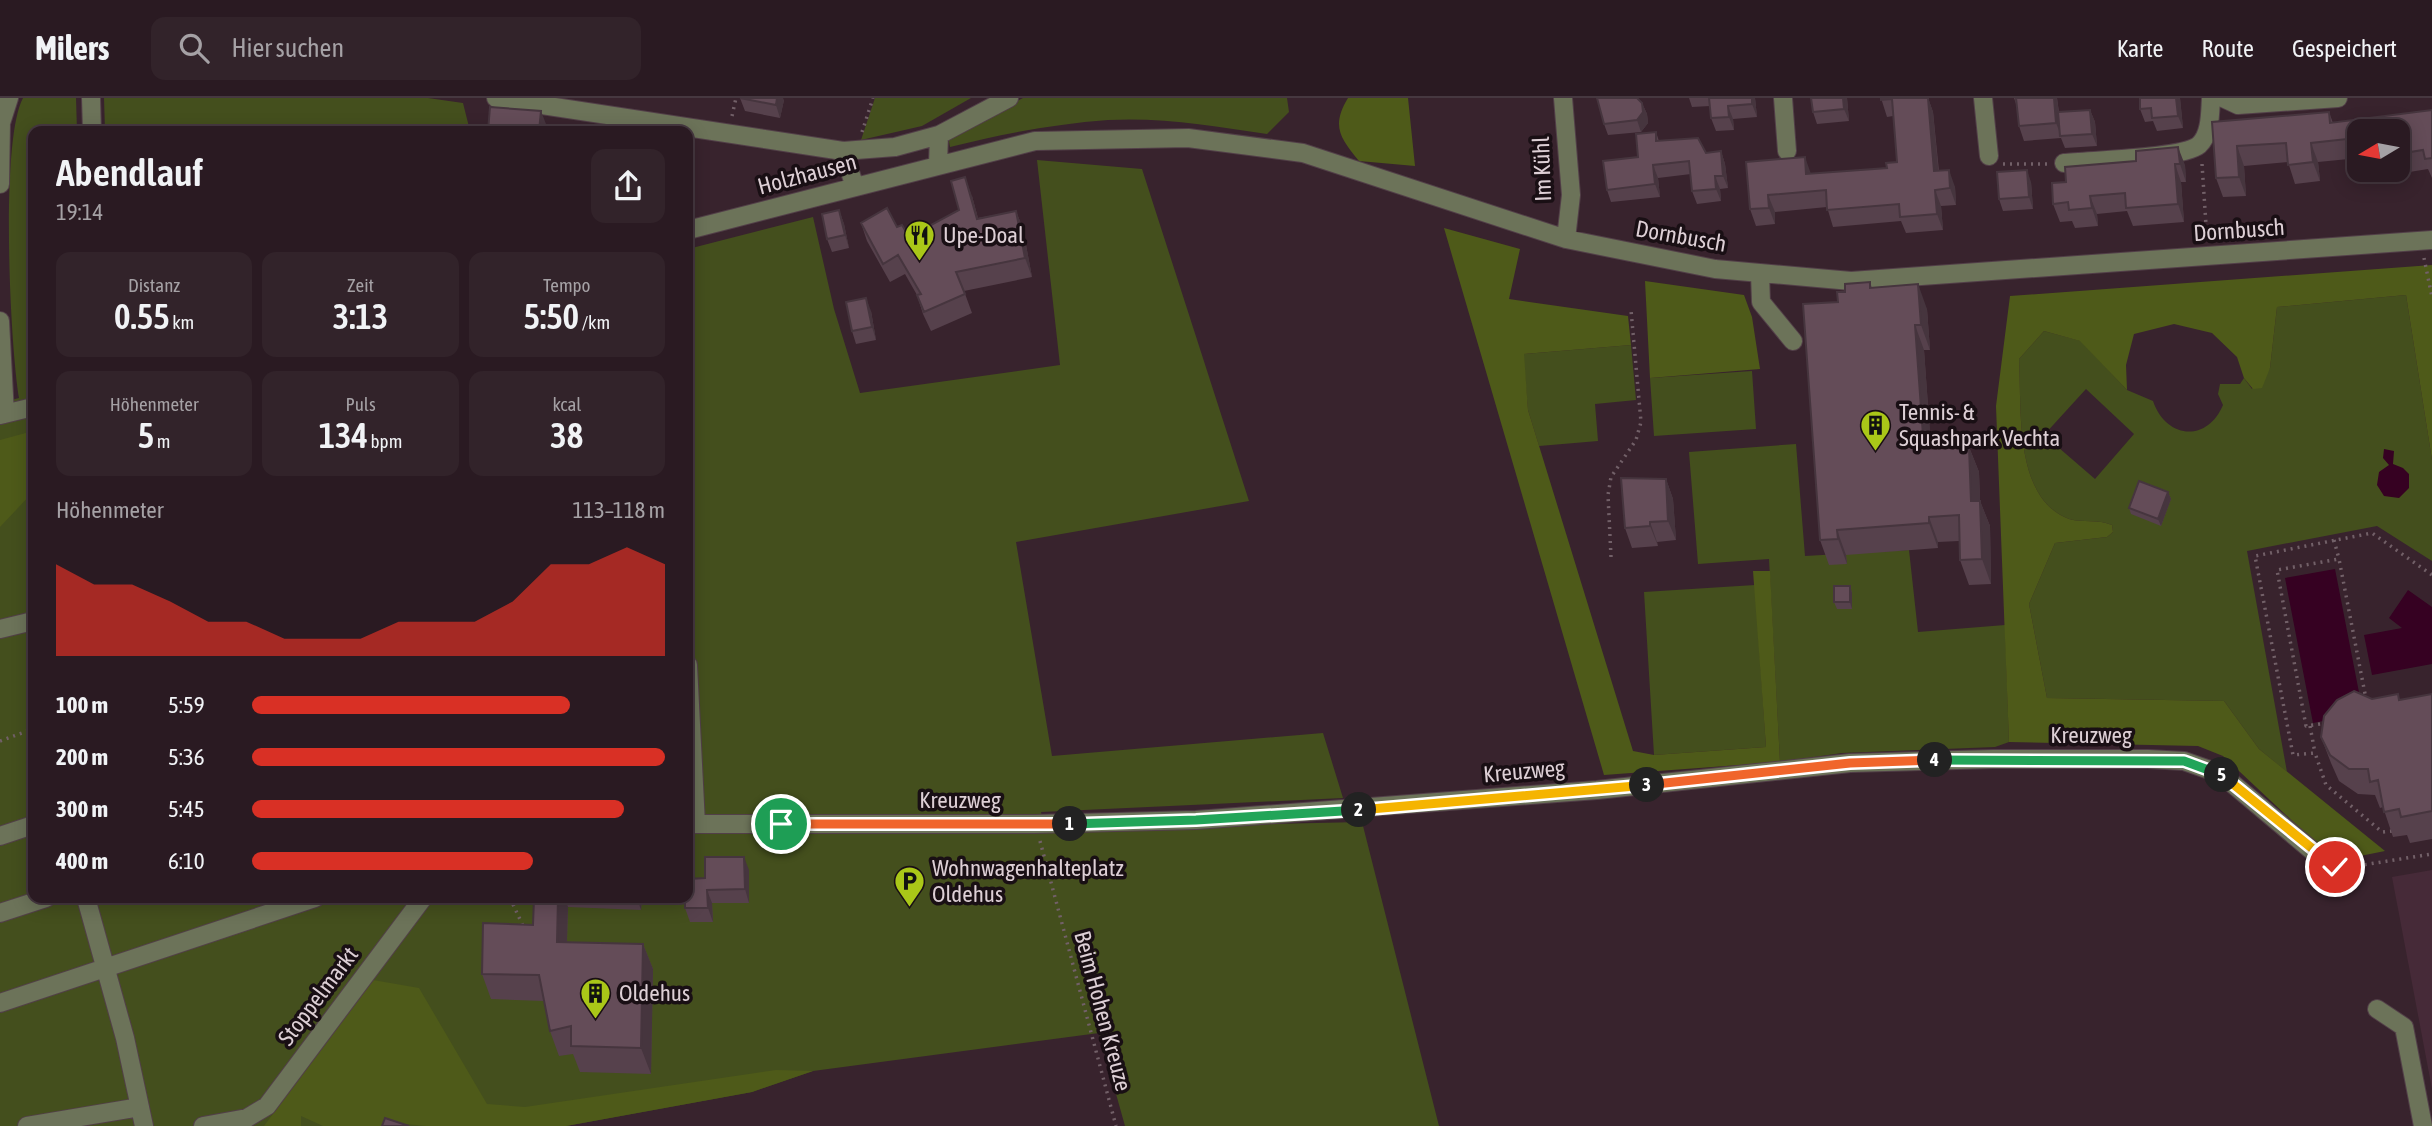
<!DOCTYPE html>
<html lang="de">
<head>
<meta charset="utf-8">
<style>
	:root { --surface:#2a1a22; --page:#32232a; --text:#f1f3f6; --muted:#a5a1a5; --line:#463840; --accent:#d93025 }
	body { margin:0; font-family:"Asap Condensed",sans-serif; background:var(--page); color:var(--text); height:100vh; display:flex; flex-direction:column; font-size:26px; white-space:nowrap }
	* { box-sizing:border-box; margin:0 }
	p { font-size:23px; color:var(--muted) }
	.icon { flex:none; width:38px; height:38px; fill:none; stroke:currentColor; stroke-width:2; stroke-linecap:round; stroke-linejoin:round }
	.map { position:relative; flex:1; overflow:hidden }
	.sheet { position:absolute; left:28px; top:28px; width:665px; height:777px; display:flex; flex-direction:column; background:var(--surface); border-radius:14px; box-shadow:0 4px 18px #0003,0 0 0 2px var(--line) }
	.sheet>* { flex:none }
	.needle { width:46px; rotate:260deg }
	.fabs { position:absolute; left:2347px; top:21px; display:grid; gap:14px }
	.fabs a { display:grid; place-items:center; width:63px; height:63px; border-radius:14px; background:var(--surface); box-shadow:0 4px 18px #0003,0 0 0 2px var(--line); font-size:35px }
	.pin { position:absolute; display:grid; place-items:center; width:60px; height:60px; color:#fff; margin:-30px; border:4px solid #fff; border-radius:50%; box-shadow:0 2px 7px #0007 }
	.km { position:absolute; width:35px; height:35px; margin:-18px; border-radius:50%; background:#222; color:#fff; font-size:19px; line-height:35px; text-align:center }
	.round { display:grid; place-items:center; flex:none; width:74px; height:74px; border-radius:14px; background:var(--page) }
	.overview { display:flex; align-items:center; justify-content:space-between; height:119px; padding:0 28px }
	h1 { font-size:38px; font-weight:600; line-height:52px }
	.figures { display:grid; grid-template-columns:repeat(3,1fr); gap:10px; height:119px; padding:7px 28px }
	.figures div { display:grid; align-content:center; border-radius:14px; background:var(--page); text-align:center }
	.figures b { font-size:35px; font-weight:600 }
	.figures small { font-size:19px; font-weight:400 }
	.figures p { font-size:19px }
	.chart { height:196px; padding:14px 28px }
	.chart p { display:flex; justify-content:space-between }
	.chart svg { width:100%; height:126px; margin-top:7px; fill:var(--accent); opacity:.7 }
	ul { padding:0 28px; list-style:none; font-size:23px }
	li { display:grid; grid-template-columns:112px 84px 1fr; align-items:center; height:52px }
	li i { height:18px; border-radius:9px; background:var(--accent) }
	header { display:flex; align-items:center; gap:42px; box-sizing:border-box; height:98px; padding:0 35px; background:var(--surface); border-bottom:2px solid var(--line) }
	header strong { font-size:33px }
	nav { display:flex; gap:38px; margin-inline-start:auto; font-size:24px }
	.search { width:490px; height:63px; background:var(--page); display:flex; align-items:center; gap:18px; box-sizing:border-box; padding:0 24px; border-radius:14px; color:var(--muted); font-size:26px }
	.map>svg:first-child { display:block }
</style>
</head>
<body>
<header>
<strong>Milers</strong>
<div class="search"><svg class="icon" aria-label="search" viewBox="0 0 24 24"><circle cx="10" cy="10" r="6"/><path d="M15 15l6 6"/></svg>Hier suchen</div>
<nav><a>Karte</a><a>Route</a><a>Gespeichert</a></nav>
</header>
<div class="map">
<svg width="2432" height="1028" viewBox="0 0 2432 1028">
	<rect width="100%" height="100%" fill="#38232d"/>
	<path fill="#462a38" d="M2432,772V991L2392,779Z"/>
	<path fill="#444f1d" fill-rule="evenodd" d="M23,0H76L77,33H33V800H688V151L813,119L834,211L860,295L1060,267L1037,62L1142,71L1249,403L1016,444L1052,658L1323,635L1343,700L1041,714L1045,731L1362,724L1439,1028H1125L1099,935L813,973L752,994L566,1028H0V305L19,300C10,245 0,42 23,0Z
		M104,0H428L463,5L470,33H105Z
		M875,0H971L922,28L861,42Z
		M1023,0H1287L1289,14L1267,36C1215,28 1161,19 1108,22C1054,26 1002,36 950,49L948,38Z
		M2406,197L2432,362V463L2377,428L2247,453L2287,674L2259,651L2224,603L2047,600L2029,506L2055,445L2107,439L2113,434L2112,427C2098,421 2083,425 2069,421C2013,400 2022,310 2019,261L2044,233L2081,243L2127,292L2153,303C2166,341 2207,345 2223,307L2218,296L2220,286H2240L2244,280L2252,291L2270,270L2277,209ZM2086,291L2134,336L2095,381L2044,337Z
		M1631,247L1636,302L1595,306L1598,343L1539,348L1528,312L1523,256Z
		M1752,273L1756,331L1654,338L1650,280Z
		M1796,346L1805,458L1909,452L1918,534L2005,527L2009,644L1995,649L1842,655L1780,664L1769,461L1698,466L1689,354Z
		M1755,487L1766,649L1654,657L1644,494Z"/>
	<path fill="#4e5a19" d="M1348,0H1408L1415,68L1359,63C1340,40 1331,28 1348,0Z
		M1444,130L1520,151L1509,201L1628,218L1631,247L1524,256L1528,312L1633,653L1654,657L1766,649L1753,473H1770L1780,664L1604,677Z
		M2432,167V362L2406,197L2277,209L2270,270L2262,290L2253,291L2244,280L2237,259L2212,235L2174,226L2134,236L2126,267L2127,292L2080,243L2044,233L2019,261C2022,310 2013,400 2069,421C2083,425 2098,421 2112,427L2113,434L2107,439L2055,445L2029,506L2047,600L2224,603L2259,651L2385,753L2335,763L2223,658L2198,648L2009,644L1996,308L2010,198Z
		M1645,183L1744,197L1752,219L1760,271L1650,280Z
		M33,333V394L0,429V342Z
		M373,882L419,890L487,1006L525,1009L776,972L813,973L752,994L566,1028H426L385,1024L384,1028H323L301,1018V1028H264Z"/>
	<path fill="#360122" d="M2384,351L2394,353L2393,366L2403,370L2409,376V390L2399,400L2384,398L2377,387L2379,374L2389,367L2383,360Z
		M2335,471L2363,615L2313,625L2285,480Z
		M2408,492L2432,509V566L2372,577L2364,537L2402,530L2389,520Z"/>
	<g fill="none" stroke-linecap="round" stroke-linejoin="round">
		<defs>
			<path id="minor" d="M91,0L92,33
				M496,0L843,53L855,89
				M1563,0L1571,97L1566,141
				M1783,0L1787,53
				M1983,0L1989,58
				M2223,0L2238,7L2338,0
				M843,53L895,49L939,37
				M2064,65C2090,62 2182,61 2199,47C2211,36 2210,14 2211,0
				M938,66L939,37L1009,0
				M0,86L1,25L9,0
				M688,132L1035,43L1188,40L1303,55L1566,141L1715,171L1851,183L2432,142
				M1760,176L1761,204L1793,243
				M0,223L5,316
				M0,317L33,309
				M0,531L33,523
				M688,567L696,726
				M688,726H1035L1196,722L1597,692L1850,665L1993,661H2148L2184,663L2221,676L2328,766
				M0,738L33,727
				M86,800L125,940L144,1028
				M0,815L46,800
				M0,905L315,800
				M2377,911L2404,929L2423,1028
				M27,1028L140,1009
				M203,1028L247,1020L267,1008L423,800"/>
		</defs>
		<use href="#minor" stroke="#523f48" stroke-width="20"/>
		<path stroke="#726068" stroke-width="3.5" stroke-dasharray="2 5" stroke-linecap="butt" d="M732,18L736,0
			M862,34L873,0
			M2003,66H2047
			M2202,66L2207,142
			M2424,160L2432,199
			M2334,442L2339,461
			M1611,459L1608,397L1611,379L1636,342L1641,324L1631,212
			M2327,625L2306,628L2277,472L2339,461L2366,601
			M2310,628L2315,655
			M0,643L33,631
			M2392,733L2382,734L2326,687L2315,655L2293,657L2255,458L2372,435L2432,477
			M1040,743L1116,1028
			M2344,770L2432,756
			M510,800L524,830"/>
		<use href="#minor" stroke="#6c7359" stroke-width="18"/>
	</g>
	<path fill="#56414c" d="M740,0L784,2L780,20L745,13Z
		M1689,0H1755L1757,19L1733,21L1734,32L1716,33L1711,20L1710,8L1692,9Z
		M1847,0L1849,23L1817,26L1813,14Z
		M1881,0H1928L1933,14L1939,73L1955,89L1956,107L1941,108L1943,132L1906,135L1901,123L1833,129L1827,109L1775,114V126L1756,128L1750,111L1746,64L1811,76L1887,70L1897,64L1893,18L1887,19Z
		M2014,0H2057L2059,14L2090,12L2095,24L2097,48L2065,50L2061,40L2024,43L2019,28L2017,9Z
		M2180,0L2183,30L2157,33L2153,23L2145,24L2140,11Z
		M1642,5L1647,16L1648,25L1641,34L1608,37L1604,26Z
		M2432,12V80L2428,71L2366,81L2363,72H2398V33L2359,60L2318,64L2320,83L2295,86L2288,64L2244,68L2246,98L2223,99L2216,80L2212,24L2329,14L2333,25Z
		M1656,34L1659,43L1706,55L1721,53L1725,66L1728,90L1720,91L1721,103L1697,106L1692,93L1691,76L1658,80L1660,99L1611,104L1607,92L1638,59Z
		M2136,53L2185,67L2186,84H2181L2184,124L2133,128L2127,113L2097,116L2098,128L2075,130L2072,123L2060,124L2053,106L2066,84L2136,63Z
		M2031,84L2033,111L2003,113L1999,101Z
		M972,98L978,120L1016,113L1023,131L1032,179L964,193L972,215L931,233L923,216L917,197L905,176L890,184L867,143L861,125L897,129L909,139L959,112Z
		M839,112L844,126L849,150L832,154L827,141Z
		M1870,184L1872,190L1927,211L1930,252H1924L1931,350L1969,349L1979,374L1980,403L1990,428L1991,486L1969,487L1960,462L1959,443L1938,444V450L1846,457L1847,466L1829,467L1820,442L1838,204L1845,194Z
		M871,213L876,242L856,246L852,233Z
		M1666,381L1673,401L1676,442L1657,444L1658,448L1632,450L1625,430Z
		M2168,394L2171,401L2161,428L2131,416L2129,410Z
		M1850,488L1852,495V511H1837L1834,504Z
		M2432,596V741L2410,745L2407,737L2393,739L2383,709L2380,710L2375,697L2358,696L2339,683L2331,665L2321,639L2372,601L2401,602Z
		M749,772V805H712L713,824H690L685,810L705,780Z
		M534,800H642L641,812L568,809L567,844L643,846L653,871L651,976L580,974L573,956L559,958L550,933L544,903L491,901L482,876L533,827Z"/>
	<path fill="#46353e" d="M777,0H783L784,2L780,20L776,7Z
		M1752,0H1755L1757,19L1752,6Z
		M1843,0H1847L1849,23L1844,11Z
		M1928,0L1933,14L1940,90L1934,73Z
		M2054,0H2057L2062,40L2056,25Z
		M2176,0H2180L2183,30L2178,18Z
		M1642,5L1647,16L1648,25L1641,34L1637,22Z
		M1728,8L1733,21L1734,32L1729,19Z
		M2090,12L2095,24L2097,48L2092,36Z
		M541,13L546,26L545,33H539Z
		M2311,45L2318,64L2320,83L2313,64Z
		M2237,48L2244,68L2246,98L2239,79Z
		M2178,49L2185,67L2186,84L2180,66Z
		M1721,53L1725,66L1728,90L1723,78Z
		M1805,59L1811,76H1806Z
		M2175,66L2181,84L2184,124L2178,106Z
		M1653,67L1658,80L1660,99L1655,86Z
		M1949,72L1955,89L1956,107L1950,90Z
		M2027,72L2031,84L2033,111L2029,99Z
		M1715,78L1720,91L1721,103L1716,91Z
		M965,79L972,98L983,139L977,121Z
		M1935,92L1941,108L1943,132L1937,116Z
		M1768,97L1775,114V126L1769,110Z
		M2090,98L2097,116L2098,128L2092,110Z
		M839,112L844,126L849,150L845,137Z
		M1016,113L1023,131L1032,179L1025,160Z
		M1918,186L1927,211L1930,252L1921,227Z
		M866,200L871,213L876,242L872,229Z
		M1915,227L1924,252L1933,376L1924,351Z
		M1969,349L1979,374L1981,428L1971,403Z
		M1666,381L1673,401L1676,442L1668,423Z
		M2168,394L2171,401L2161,428L2158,421Z
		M1980,403L1990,428L1991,486L1982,461Z
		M1929,419L1938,444V450L1929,425Z
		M1650,424L1657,444L1658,448L1650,428Z
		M1837,432L1846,457L1847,466L1838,441Z
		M1850,488L1852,495V511L1850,504Z
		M744,759L749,772V805L745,791Z
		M707,792L712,805L713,824L708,810Z
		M558,800H565L568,809L566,870L557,844Z
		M637,800H642L641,812Z
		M643,846L653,871L651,976L641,950Z"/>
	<path fill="#644c58" stroke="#46353e" stroke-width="2" d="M740,0H777L776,7Z
		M1597,0H1637L1642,5L1643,14L1637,22L1604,26Z
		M1709,0H1752V6L1728,8L1729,19L1711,20Z
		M1811,0H1843L1844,11L1813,14Z
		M1881,0H1928L1934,73L1949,72L1950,90L1935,92L1937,116L1900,119L1899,106L1827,112L1826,92L1768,97L1769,110L1750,111L1746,64L1805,59L1806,76L1887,70L1886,65L1897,64L1892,1L1881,2Z
		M2016,0H2054L2056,25L2019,28Z
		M2140,0H2176L2178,18L2152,20L2151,10L2140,11Z
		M490,9L541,13L539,33H488Z
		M2090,12L2092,36L2060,38L2058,14Z
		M2432,12V60L2425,61L2423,52L2398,56V33H2359V61L2356,40L2311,45L2313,64L2288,67L2286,45L2237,48L2239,79L2216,80L2212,24L2329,14L2330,25Z
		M1656,34V43L1698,40L1706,55L1721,53L1723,78H1715L1716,91L1692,93L1689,63L1653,67L1655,86L1607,92L1603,63L1638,59L1636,36Z
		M2178,49L2180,66H2175L2178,106L2126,110L2125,95L2090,98L2092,110L2069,112L2068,104L2053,106L2052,85L2066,84L2065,69L2136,63V53Z
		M2027,72L2029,99L1999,101L1997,74Z
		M965,79L977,121L1016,113L1025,160L956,174L965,196L924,214L917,197L921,196L898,157L883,166L861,125L887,110L897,129L902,127L909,139L959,112L951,83Z
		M839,112L845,137L827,141L822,116Z
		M1870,184V190L1918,186L1921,227H1915L1924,351L1969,349L1971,403H1980L1982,461L1960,462L1959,417L1929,419V425L1837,432L1838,441L1820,442L1803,206L1838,204L1837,194H1845V186Z
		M866,200L872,229L852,233L846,204Z
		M1621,380L1666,381L1668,423L1650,424V428L1625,430Z
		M2139,383L2168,394L2158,421L2129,410Z
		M1834,488H1850V504H1834Z
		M2354,593L2372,601L2398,596L2399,602L2432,596V713L2401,719L2399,711L2384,714L2378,682L2370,684L2368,671H2349L2330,657L2321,639L2324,618L2337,602Z
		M705,759H744L745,791L707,792L708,810H685V800H688V781L705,780Z
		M534,800H558L557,844L643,846L641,950L571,948V928L550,933L539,877L482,876L483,825L533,827Z
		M385,1020L409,1028H382Z"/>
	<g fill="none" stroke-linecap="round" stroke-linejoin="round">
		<defs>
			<path id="split-1" d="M781,726H1070"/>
			<path id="split-2" d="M1070,726L1196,722L1359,712"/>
			<path id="split-3" d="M1359,712L1647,687"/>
			<path id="split-4" d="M1647,687L1850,665L1935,662"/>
			<path id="split-5" d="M1935,662L2184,663L2222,677"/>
			<path id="split-6" d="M2222,677L2335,769"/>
		</defs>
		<use href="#split-1" stroke="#fff" stroke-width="14"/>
		<use href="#split-2" stroke="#fff" stroke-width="14"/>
		<use href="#split-3" stroke="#fff" stroke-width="14"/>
		<use href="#split-4" stroke="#fff" stroke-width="14"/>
		<use href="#split-5" stroke="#fff" stroke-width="14"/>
		<use href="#split-6" stroke="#fff" stroke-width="14"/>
		<use href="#split-1" stroke="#f0652b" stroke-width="9"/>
		<use href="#split-2" stroke="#22a559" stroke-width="9"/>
		<use href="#split-3" stroke="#f5b400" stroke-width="9"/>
		<use href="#split-4" stroke="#f0652b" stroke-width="9"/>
		<use href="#split-5" stroke="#22a559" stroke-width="9"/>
		<use href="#split-6" stroke="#f5b400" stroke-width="9"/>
	</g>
	<defs>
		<symbol id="restaurant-pin" viewBox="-11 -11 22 30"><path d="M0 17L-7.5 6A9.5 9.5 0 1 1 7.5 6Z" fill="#aac718" stroke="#190f14"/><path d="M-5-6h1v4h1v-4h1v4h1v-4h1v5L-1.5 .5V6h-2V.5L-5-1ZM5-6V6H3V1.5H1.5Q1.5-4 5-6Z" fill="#111"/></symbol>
		<symbol id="building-pin" viewBox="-11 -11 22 30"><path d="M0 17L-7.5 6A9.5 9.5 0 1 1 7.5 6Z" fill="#aac718" stroke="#190f14"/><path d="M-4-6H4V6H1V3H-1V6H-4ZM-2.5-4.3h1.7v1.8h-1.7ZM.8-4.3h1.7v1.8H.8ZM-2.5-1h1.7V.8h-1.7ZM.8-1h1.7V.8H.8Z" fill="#111"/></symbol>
		<symbol id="parking-pin" viewBox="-11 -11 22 30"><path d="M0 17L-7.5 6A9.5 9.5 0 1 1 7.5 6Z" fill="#aac718" stroke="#190f14"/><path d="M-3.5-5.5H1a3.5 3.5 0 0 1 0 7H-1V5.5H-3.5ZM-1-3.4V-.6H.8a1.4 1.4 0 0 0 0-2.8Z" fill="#111"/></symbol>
	</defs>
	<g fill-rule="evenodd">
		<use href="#restaurant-pin" x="902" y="120" width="35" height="47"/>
		<use href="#building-pin" x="1858" y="310" width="35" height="47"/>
		<use href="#parking-pin" x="892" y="766" width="35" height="47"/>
		<use href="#building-pin" x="578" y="878" width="35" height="47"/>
	</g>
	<g text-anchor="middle" stroke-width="7" stroke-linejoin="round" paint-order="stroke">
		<g font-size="23" fill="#ddcfd5" stroke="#190f14">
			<text transform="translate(1542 71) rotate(-92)" y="8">Im Kühl</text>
			<text transform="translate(807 76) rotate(-15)" y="8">Holzhausen</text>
			<text transform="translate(2239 132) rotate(-4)" y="8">Dornbusch</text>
			<text transform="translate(1681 138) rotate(10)" y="8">Dornbusch</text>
			<text x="2091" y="645">Kreuzweg</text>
			<text transform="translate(1524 673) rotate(-5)" y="8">Kreuzweg</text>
			<text x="960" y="710">Kreuzweg</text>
			<text transform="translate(318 898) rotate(-53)" y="8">Stoppelmarkt</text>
			<text transform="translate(1103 913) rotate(75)" y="8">Beim Hohen Kreuze</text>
		</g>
		<g font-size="23" fill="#ddcfd5" stroke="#190f14" text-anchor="start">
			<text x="943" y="145">Upe-Doal</text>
			<text x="1899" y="322">Tennis- &amp;<tspan x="1899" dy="26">Squashpark Vechta</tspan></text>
			<text x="932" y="778">Wohnwagenhalteplatz<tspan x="932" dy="26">Oldehus</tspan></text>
			<text x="619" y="903">Oldehus</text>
		</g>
	</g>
</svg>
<div class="fabs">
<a><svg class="needle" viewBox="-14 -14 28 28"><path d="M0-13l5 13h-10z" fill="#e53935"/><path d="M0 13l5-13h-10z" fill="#a5a1a5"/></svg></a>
</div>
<div class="pin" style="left:781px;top:726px;background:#1e9e55"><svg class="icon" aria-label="arrive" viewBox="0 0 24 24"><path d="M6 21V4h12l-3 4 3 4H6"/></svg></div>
<div class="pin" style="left:2335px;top:769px;background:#d93025"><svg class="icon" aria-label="check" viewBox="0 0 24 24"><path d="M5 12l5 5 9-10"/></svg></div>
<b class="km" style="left:1070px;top:726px">1</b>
<b class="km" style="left:1359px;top:712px">2</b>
<b class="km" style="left:1647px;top:687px">3</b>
<b class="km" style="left:1935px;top:662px">4</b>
<b class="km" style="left:2222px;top:677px">5</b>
<section class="sheet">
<div class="overview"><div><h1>Abendlauf</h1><p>19:14</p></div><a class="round"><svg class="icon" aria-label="share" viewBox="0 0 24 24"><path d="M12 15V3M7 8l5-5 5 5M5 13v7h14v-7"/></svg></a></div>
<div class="figures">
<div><p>Distanz</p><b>0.55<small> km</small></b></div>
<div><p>Zeit</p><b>3:13</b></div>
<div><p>Tempo</p><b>5:50<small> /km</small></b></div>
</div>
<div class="figures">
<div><p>Höhenmeter</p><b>5<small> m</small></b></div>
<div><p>Puls</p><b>134<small> bpm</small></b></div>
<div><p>kcal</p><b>38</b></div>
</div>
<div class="chart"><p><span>Höhenmeter</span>113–118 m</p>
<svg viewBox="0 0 160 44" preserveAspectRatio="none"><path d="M0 44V12L10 19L20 19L30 25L40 32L50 32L60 38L70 38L80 38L90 32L100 32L110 32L120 25L130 12L140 12L150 6L160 12V44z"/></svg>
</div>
<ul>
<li><b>100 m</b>5:59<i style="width:77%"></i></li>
<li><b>200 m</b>5:36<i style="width:100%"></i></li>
<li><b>300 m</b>5:45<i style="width:90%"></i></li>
<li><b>400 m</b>6:10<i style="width:68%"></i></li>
</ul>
</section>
</div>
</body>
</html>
